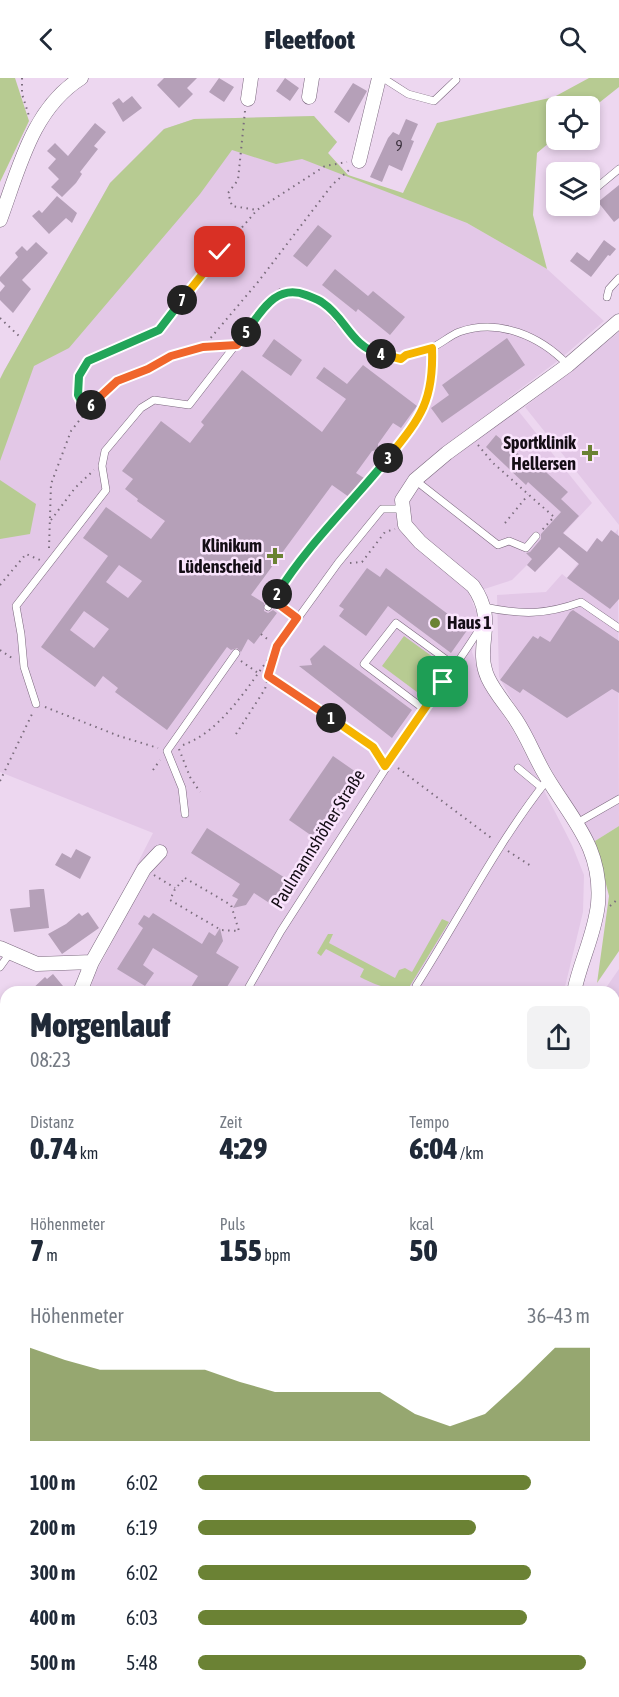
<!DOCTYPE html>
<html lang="de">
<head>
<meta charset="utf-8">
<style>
	:root { --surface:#fff; --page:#f2f2f3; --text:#1f2937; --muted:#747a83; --accent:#6b8234 }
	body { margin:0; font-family:"Asap Condensed",sans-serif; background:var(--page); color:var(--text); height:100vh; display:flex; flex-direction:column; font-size:22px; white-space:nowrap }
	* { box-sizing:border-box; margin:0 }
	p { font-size:20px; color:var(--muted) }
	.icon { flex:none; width:33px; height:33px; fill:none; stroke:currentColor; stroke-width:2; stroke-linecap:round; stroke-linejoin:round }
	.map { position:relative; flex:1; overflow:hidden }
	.panel { position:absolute; left:0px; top:908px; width:620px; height:712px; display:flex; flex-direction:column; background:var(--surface); border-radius:18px 18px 0 0; box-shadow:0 3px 9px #0003 }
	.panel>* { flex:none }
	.buttons { position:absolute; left:546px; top:18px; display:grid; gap:12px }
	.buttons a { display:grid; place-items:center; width:54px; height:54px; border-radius:9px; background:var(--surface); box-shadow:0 3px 9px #0003; font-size:30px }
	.pin { position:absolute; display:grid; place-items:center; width:51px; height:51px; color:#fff; margin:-26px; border-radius:12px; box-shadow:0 3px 9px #0006 }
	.km { position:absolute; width:30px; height:30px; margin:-15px; border-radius:50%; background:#222; color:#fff; font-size:16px; line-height:30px; text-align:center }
	.round { display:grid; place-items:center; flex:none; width:63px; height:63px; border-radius:9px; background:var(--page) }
	.summary { display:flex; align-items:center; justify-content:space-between; height:102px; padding:0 30px }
	h1 { font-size:33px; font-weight:800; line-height:45px }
	.stats { display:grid; grid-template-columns:repeat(3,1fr); gap:9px; height:102px; padding:6px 30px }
	.stats div { display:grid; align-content:center }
	.stats b { font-size:30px; font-weight:800 }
	.stats small { font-size:16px; font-weight:400 }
	.stats p { font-size:16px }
	.chart { height:168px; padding:12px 30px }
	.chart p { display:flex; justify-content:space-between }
	.chart svg { width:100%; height:108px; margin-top:6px; fill:var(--accent); opacity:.7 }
	ul { padding:0 30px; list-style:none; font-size:20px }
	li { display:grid; grid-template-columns:96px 72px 1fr; align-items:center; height:45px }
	li i { height:15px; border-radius:8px; background:var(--accent) }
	header { display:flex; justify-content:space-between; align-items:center; height:78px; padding:0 30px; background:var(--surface); font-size:27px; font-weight:800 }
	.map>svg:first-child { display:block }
</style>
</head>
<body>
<header><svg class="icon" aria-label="back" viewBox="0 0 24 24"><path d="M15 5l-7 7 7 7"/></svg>Fleetfoot<svg class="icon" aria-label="search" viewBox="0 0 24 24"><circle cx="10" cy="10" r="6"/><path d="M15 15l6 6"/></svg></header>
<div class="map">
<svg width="619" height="1619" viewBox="0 0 619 1619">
	<rect width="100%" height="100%" fill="#edd7f0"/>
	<path fill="#e3c8e7" d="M314,38L337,64L328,75L348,97L467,145L547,191L604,243L559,282L508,320L592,425L564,455L557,470L535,494L527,487L512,502L469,516L477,536L472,574L483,605L515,656L572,767L584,797L583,834L564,913H90L94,898L127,836L130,800L153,755L0,694V301L4,293L110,105L164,51L194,41Z
		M619,254V447L525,329Z
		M618,451L619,748L595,763L568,721L499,599L497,517L546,514L562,496L567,500L597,460L602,464L611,452L615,455Z
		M619,891V1584L614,1581V914H603Z
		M6,1184V1614H591L598,1619H0V1190Z"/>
	<path fill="#b7cb92" d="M0,0H15L29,43L0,104Z
		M589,0H619V9L590,32V28H556V59L537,75L533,137L547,191L467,145L302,81L276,86L232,72L200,116L69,270L34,288L0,383V301L4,293L110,105L164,51L194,41L314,38L337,64L328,75L348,97L403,115L437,45L554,19Z
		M0,402L36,426L30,456L0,461Z
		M404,558L444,587L421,617L382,588Z
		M619,748V873L597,905L609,818L595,763Z
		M442,841L449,844L408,911C391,913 375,907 360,899L364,891L326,871L321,878L317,875L328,856H333L329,865L395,900L399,892L405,890L412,894Z"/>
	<path fill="#b5a0b8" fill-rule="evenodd" d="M164,0H197L187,10L193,16L179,30L157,7Z
		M219,0L234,9L224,24L209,14Z
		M285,0L299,10L290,23L276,13Z
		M353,5L367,13L349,45L334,34Z
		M132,18L142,30L123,44L112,25L119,20L123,25Z
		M406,41L418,46L411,62L414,63L402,93L389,87L382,104L370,99L388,60L393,54L399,57Z
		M95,45L106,54L94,68L98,71L80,94L82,96L76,105L62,119L51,109L59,101L48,90L56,81L47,73L55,65L68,78Z
		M619,107V140L614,144L598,124Z
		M57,118L77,135L72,145L66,140L49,156L32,138L39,132L42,135Z
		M318,147L332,158L307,189L293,178Z
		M604,162L616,171L610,178L608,177L591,199L570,183L577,174L589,183Z
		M36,164L48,175L22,202L31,211L13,235L0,222V214L5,208L0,203V199L18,179L15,175L22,168L27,173Z
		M335,191L368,218L373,213L405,239L390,257L358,231L356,234L322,207Z
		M507,260L525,287L442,345L431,330L449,317L442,307Z
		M274,261L302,282L291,298L262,278Z
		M363,287L417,328L401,350L393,345L378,366V372L372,373L356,395L364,400L349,419L332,407L251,517L264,525V533L268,535L273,532L277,535L254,566L248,561L241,574L237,570L231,572L227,569L167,652L115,614L118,610L103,598L95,609L41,569L108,478L83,460L106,429L151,461L165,443L137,423L138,421L125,411L133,401L122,393L161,343L190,365L204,347L201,344L242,292L322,354L346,321L316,300L324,289L347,306ZM119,487L142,503L128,520L106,504ZM84,533L109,551L94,570L70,552Z
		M496,357L534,389L537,386L568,414L561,421L579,438L563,455L587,474L597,460L602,464L611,452L619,458V521L610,531L567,500L579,486L559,469L535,494L527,487L532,481L526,475L530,474L541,461V456L561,434L528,404L526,407L486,369Z
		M367,490L380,499L386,490L468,551L451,575L388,528L366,558L339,538L344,531L339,528Z
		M573,532L619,563V615L612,611L567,640L523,611L520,615L500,602L533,558L538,561L540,558L550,564L570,534Z
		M324,567L412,632L392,660L299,588L312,587L310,581Z
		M333,678L356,694L336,724L346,730L338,742L328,736L312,758L289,742Z
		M207,750L293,805L277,830L254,815L246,827L233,830L238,821L232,818L240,806L191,775Z
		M76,771L91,779L80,801L55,787L62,775L71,780Z
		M40,811H44L49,850L14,854L10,831L30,829L29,812Z
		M88,834L99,850L62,876L48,856L66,846L79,835L82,838Z
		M153,835L202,866L209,854L215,858L220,850L223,863L216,875L239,889L224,914H188L198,898L153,870L143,887L154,895L145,908L117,891L143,850L138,846L144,837L149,840Z
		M53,896L68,914H29L45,899L47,901Z"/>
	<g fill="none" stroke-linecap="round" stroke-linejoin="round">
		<defs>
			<path id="lane" d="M383,0L408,16L434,23L456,2
				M590,115L619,91
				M607,219L609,211L619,200
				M415,402L498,467L509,463L526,470L536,458
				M268,529L313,465L358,418L413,350L429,317L433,291L432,270
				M484,529C522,537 545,537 581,524L619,550
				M277,569L338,485L382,431H402
				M455,588L396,545L364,586L424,631C444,604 464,576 482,547
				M36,626L24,589L21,556L16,528L106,412L102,388L105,373L141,330L154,322L189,327L261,234L281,214H298L323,225L357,264L375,274L401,281C410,273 421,274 431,270C441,266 449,258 459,254C499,240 540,258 568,287
				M518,690L541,709
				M185,736L182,710L167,673L236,575
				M577,745L619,721
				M0,889L10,875
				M246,914L281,853L424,631
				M415,914L416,908C460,839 497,765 548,701
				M614,1185L619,1187
				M614,1268H619
				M614,1341L619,1339
				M614,1413L619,1416
				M614,1513L619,1517"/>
			<path id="street" d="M309,19L312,0
				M248,21L251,0
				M359,83L379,0
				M0,142C19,91 32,31 81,0
				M0,870L37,886L92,884
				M80,914L92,884L144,791L160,774
				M574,914C580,884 595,856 598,826C603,770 572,742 546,698C535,680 528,660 516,642C507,628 495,615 488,600C473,567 499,545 473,508L420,464L405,447L402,422L415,402L447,375L568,287L619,243
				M0,986L6,980
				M149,1614L153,1619
				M197,1614L211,1619
				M614,1614L619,1617
				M173,1619L177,1614"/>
		</defs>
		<use href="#lane" stroke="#7b687e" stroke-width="8"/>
		<use href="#street" stroke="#7b687e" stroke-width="15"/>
		<path stroke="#7b6d7d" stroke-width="2" stroke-dasharray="1.5 4.5" stroke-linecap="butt" d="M22,0V16L29,38
			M245,33L238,102L228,115L232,128L257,132
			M0,240L19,258
			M203,269L258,204L332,107L350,91
			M86,333L78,317L79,298L88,283L159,252L200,198L257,132L325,88L347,84
			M478,367L493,385L554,439L542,452
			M51,442L75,410L94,392
			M505,445L528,417
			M49,470L51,406L71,353L96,321L117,303L148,291L171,278L203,269L225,267
			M350,485L362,484L385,454L395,451
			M0,507L26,476L40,482
			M280,527L290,535
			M261,556L270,563
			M0,572L15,582
			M241,583L258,595
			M268,598L373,669L380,681
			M45,629L119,658L158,670
			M236,656L265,611L274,577
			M183,667C221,654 249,607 272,576
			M179,671L190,699L200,714
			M398,690L494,762
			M153,692L160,682
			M0,703L33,634
			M508,773L531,788
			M154,797L175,810
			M185,800L231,827L239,853L221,852L170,822L175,811Z
			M610,828L619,820"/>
		<use href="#lane" stroke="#fff" stroke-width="7"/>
		<use href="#street" stroke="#fff" stroke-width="14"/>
	</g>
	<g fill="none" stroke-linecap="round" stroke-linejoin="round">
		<defs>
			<path id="split-1" d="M331,640L373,669L385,688L443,604"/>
			<path id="split-2" d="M277,516L273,522L297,540L277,568L268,598L331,640"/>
			<path id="split-3" d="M277,516C308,466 351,426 388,380"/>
			<path id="split-4" d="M381,276L401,281L406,277L432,270C434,324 420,340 388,380"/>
			<path id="split-5" d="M246,254C261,234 276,205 306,217C311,219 318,221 323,225C346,240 351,269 381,276"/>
			<path id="split-6" d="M91,327L117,303L148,291L171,278L203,269L237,267L246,254"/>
			<path id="split-7" d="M91,327L86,333L78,317L79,298L88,283L159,252L182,222"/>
			<path id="split-8" d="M182,222L220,174"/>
		</defs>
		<use href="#split-1" stroke="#fff" stroke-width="12"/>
		<use href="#split-2" stroke="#fff" stroke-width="12"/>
		<use href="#split-3" stroke="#fff" stroke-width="12"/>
		<use href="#split-4" stroke="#fff" stroke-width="12"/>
		<use href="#split-5" stroke="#fff" stroke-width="12"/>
		<use href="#split-6" stroke="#fff" stroke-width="12"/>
		<use href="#split-7" stroke="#fff" stroke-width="12"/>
		<use href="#split-8" stroke="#fff" stroke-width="12"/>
		<use href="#split-1" stroke="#f5b400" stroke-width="8"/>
		<use href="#split-2" stroke="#f0652b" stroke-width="8"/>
		<use href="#split-3" stroke="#22a559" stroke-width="8"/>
		<use href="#split-4" stroke="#f5b400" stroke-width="8"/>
		<use href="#split-5" stroke="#22a559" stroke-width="8"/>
		<use href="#split-6" stroke="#f0652b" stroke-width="8"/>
		<use href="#split-7" stroke="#22a559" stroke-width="8"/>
		<use href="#split-8" stroke="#f5b400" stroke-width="8"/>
	</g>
	<g fill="#6b8234" stroke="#fae4fd" stroke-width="2">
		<path d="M587 366h6v6h6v6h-6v6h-6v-6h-6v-6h6z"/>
		<path d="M272 469h6v6h6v6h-6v6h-6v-6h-6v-6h6z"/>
		<circle cx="435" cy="545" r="6"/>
	</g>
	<g text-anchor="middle" stroke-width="5" stroke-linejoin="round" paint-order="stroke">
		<g font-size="15" fill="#3c323e">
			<text x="399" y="73">9</text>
		</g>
		<g font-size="18" font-weight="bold" fill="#140d15" stroke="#fae4fd" text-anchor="end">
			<text x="576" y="371">Sportklinik<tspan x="576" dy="21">Hellersen</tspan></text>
			<text x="262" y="474">Klinikum<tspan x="262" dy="21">Lüdenscheid</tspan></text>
			<text x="447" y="551" text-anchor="start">Haus 1</text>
		</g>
		<g font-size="18" fill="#140d15" stroke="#fae4fd">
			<text transform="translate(318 761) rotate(-58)" y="6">Paulmannshöher Straße</text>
		</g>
	</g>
</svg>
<div class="buttons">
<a><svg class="icon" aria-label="locate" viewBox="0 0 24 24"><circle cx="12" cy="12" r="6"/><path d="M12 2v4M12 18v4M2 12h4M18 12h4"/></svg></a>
<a><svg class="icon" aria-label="layers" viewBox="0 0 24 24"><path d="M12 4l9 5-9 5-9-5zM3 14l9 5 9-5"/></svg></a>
</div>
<div class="pin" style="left:443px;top:604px;background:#1e9e55"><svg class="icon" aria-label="arrive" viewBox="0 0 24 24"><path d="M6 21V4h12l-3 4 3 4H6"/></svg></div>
<div class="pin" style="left:220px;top:174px;background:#d93025"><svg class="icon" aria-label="check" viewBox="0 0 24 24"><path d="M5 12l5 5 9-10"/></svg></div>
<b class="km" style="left:331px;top:640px">1</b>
<b class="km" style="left:277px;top:516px">2</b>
<b class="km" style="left:388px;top:380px">3</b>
<b class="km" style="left:381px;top:276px">4</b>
<b class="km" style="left:246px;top:254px">5</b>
<b class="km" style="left:91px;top:327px">6</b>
<b class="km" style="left:182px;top:222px">7</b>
<section class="panel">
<div class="summary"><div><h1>Morgenlauf</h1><p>08:23</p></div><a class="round"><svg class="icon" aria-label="share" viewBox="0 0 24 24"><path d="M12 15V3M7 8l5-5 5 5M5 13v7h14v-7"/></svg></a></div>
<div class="stats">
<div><p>Distanz</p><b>0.74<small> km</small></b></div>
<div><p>Zeit</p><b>4:29</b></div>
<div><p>Tempo</p><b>6:04<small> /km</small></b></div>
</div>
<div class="stats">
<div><p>Höhenmeter</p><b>7<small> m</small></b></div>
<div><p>Puls</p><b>155<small> bpm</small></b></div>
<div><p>kcal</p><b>50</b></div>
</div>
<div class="chart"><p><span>Höhenmeter</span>36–43 m</p>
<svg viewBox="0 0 160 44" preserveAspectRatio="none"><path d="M0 44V6L10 11L20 15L30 15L40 15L50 15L60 20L70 24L80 24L90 24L100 24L110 33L120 38L130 33L140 20L150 6L160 6V44z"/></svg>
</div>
<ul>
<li><b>100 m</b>6:02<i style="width:85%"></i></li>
<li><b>200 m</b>6:19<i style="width:71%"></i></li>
<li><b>300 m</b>6:02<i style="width:85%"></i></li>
<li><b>400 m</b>6:03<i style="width:84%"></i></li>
<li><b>500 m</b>5:48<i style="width:99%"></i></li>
</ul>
</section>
</div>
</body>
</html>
